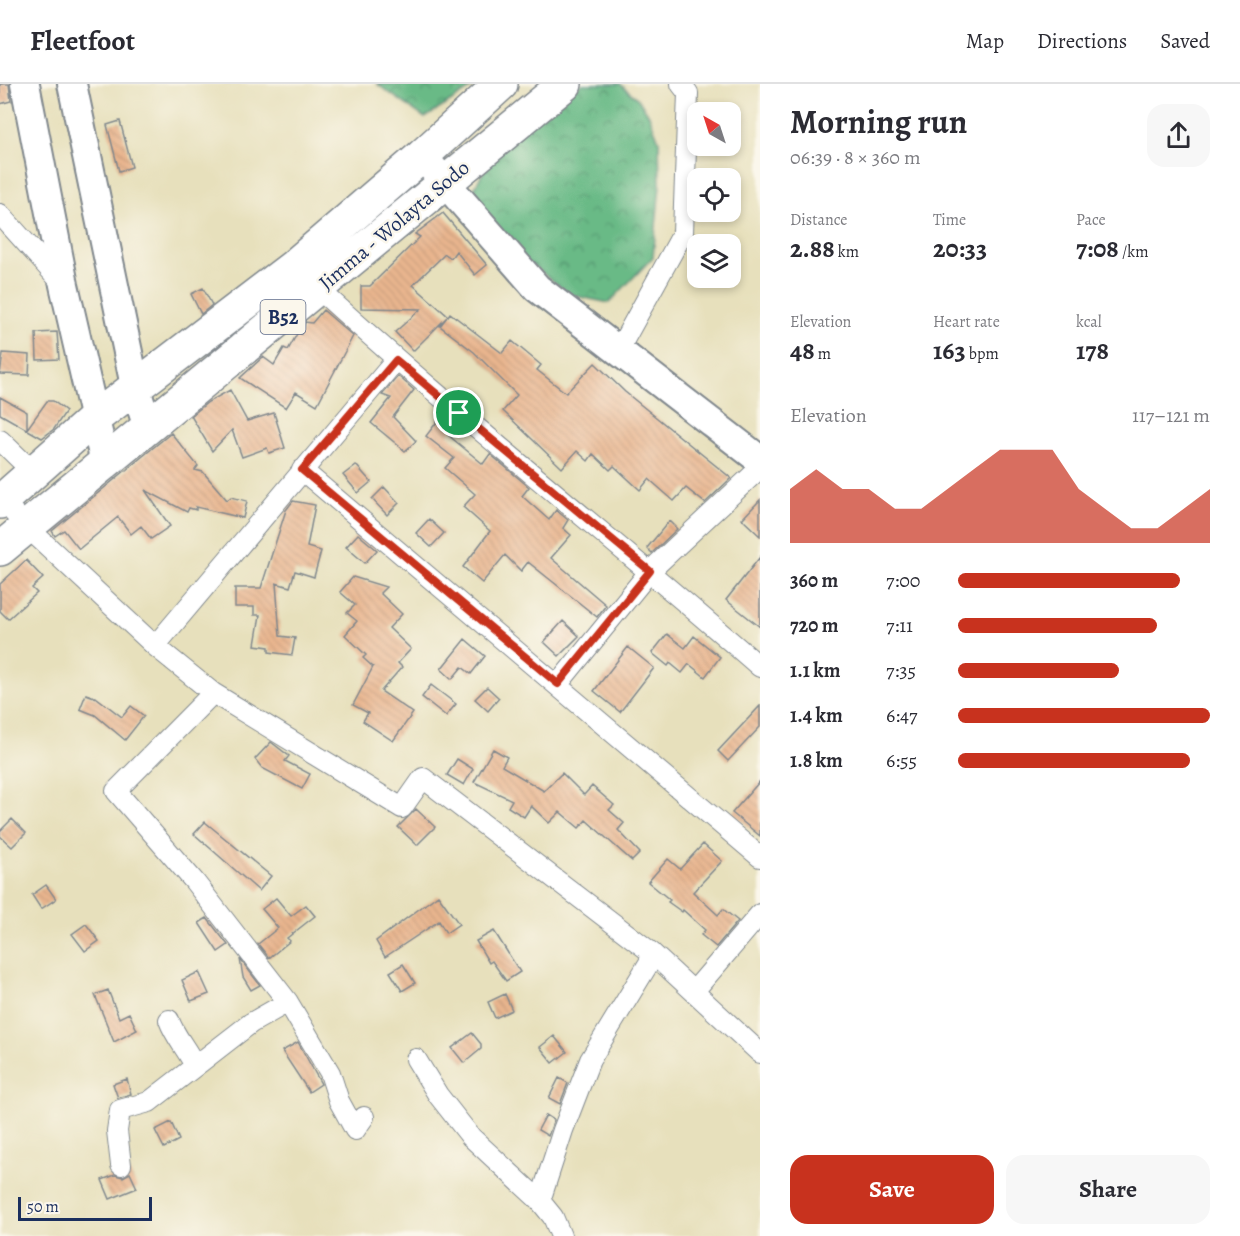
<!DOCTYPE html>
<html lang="en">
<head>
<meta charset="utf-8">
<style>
	:root { --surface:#fff; --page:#f7f7f7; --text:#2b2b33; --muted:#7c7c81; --line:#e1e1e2; --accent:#c8321e }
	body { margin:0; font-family:Alegreya,serif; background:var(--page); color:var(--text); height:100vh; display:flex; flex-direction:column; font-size:22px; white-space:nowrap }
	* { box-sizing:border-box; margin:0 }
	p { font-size:20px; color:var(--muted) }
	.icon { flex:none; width:33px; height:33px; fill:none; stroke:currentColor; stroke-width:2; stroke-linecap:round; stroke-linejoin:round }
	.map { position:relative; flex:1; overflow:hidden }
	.sheet { display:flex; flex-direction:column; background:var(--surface); width:480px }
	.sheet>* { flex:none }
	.needle { width:39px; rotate:321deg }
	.fabs { position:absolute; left:687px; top:18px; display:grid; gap:12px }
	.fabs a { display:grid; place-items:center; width:54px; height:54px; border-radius:12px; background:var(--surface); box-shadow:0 3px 9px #0003; font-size:30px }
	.scale { position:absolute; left:18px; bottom:15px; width:134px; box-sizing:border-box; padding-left:6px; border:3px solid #1b2f5e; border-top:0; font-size:16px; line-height:21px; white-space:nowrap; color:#1b2f5e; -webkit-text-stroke:4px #fbf7ec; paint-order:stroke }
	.pin { position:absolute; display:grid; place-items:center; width:51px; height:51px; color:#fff; margin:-26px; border:3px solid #fff; border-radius:50%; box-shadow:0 2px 6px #0007 }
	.round { display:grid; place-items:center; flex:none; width:63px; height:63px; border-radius:18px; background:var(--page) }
	.head { display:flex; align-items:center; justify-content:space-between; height:102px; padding:0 30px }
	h1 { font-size:33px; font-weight:600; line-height:45px }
	.stats { display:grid; grid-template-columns:repeat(3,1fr); gap:9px; height:102px; padding:6px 30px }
	.stats div { display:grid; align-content:center }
	.stats b { font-size:26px; font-weight:600 }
	.stats small { font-size:16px; font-weight:400 }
	.stats p { font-size:16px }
	.chart { height:168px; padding:12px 30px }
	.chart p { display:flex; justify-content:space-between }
	.chart svg { width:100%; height:108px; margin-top:6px; fill:var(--accent); opacity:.7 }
	.action { display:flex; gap:12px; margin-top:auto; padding:12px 30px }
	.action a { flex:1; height:69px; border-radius:18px; background:var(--accent); color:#fff; font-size:24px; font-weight:600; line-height:69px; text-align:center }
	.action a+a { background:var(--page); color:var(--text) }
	ul { padding:0 30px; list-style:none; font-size:20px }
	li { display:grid; grid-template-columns:96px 72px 1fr; align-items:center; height:45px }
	li i { height:15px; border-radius:8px; background:var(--accent) }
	header { display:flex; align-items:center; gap:36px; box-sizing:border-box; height:84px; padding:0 30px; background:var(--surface); border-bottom:2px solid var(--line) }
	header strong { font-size:28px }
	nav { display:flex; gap:33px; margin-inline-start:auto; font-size:21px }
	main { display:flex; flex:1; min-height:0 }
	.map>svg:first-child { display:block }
</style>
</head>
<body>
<header>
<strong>Fleetfoot</strong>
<nav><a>Map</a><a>Directions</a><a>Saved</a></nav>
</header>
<main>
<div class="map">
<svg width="760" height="1152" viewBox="0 0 760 1152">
	<defs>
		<pattern id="forest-crowns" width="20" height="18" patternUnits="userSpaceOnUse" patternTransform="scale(1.5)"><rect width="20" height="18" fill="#69ba86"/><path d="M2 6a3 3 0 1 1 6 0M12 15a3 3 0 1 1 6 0" fill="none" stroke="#569871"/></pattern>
		<pattern id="building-back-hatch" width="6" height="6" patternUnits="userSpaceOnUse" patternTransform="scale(1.5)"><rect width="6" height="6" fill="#e9b58e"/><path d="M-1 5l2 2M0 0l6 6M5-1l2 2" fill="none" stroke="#c79c7d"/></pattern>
	</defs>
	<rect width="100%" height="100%" fill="#fbf7ec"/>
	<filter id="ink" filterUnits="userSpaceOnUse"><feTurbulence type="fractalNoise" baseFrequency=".0167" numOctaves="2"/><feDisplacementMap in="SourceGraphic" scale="12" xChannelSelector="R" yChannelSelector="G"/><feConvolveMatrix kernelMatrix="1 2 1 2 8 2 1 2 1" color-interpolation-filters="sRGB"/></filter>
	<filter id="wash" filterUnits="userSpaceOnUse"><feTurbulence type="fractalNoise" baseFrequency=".008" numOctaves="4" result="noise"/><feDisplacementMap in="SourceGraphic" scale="24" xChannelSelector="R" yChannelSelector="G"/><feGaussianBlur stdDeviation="1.35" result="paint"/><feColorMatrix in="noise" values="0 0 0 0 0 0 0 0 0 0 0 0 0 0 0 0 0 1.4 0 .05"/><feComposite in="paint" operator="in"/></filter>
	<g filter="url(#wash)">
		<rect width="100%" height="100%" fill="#e7e0bc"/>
		<path fill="url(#forest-crowns)" stroke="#427472" stroke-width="1.5" d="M377,0H478L425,34Z
			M582,0H620L638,15L649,31L659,57L660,101L653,173L609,219L571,211L523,174L489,136L474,104L492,73L543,28Z"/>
		<g id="blocks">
			<path fill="url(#building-back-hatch)" d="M0,0H9L11,17L0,20Z
				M120,37L132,83L119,87L107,41Z
				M443,129L487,181L475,191L456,167L451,174L445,170L413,201L448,232L450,229L502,269L512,257L541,281L537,286L566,309L595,279L625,308L731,394L728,397L705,419L686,404L674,417L649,395L640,406L614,382L610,386L593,370L588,377L577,367L562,384L503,327L517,311L474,268L440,242L447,233L413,267L395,248L421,225L361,224V202H370L420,153L415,150Z
				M203,204L212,221L201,230L191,210Z
				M323,226L353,252L317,321L296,308L286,324L240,294L263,273L274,281L284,264L288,266L298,248L301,250L305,238L312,239Z
				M57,248L59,275L37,276L36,249Z
				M3,269L30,271L29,291L0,290Z
				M398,292L414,306L393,333L416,357L405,367L371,339L391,314L382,311Z
				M230,306L247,337L274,329L285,364L269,369L267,364L242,373L232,346L212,367L191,332L208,318Z
				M0,313L27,328V345L47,317H53L66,327L54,345L42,354L0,330Z
				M443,330L455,342L448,351L483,380L490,370L529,403L522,412L549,436L556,426L568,436L563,444L571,451L551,474L606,521L597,533L528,478L521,487L505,471L482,499L463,483L490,447L463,423L475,410L445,384L454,374L426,352Z
				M171,349L198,382L195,386L203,388L227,416L231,413L247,417L243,434L196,423V426L189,424L187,428L145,406L170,442L151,455L141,442L131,450L118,433L79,465L64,446L55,452L52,447Z
				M356,381L371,398L358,409L343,391Z
				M384,403L399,419L387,431L372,415Z
				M760,416V452L742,435Z
				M293,417L315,421L307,463L321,467L314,493L295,487L290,503L276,499L280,552L295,554L292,571L269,568V563L255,561L260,531H254V523H235V504H261L286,426Z
				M429,435L444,449L431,463L416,449Z
				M669,437L677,445L652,469L647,464Z
				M358,450L377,466L365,479L346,463Z
				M760,473V543L726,516Z
				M26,476L43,494L32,504L37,509L8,535L0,527V500Z
				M353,493L386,503L380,509L402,530L389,544L411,565L398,579L402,583L381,607L413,629L393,657L363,637L368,629L353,621L373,583L363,574L366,571L345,551L357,537L347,529L355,521L340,508Z
				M563,537L579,552L559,572L544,558Z
				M667,550L685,564L694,552L720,573L705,593L689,580L682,589L670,579L668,582L652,569Z
				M465,555L485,572L471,590L462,583L452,595L441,585Z
				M628,563L654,584L620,628L594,607Z
				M431,601L456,620L446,632L422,613Z
				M487,603L499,614L488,627L475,615Z
				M86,610L97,614L122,633L131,622L144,632L125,656L95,631L80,625Z
				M760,622V643L728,677L718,667Z
				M271,658L289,672L285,677L310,690L302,705L262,684L255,675Z
				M493,665L507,673L502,682L544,707L562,689L584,711L592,702L614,721L609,726L624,739L618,746L640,769L632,777L586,736L579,744L560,728L549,739L531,722L524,733L508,723L512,716L474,698Z
				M457,675L473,685L464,701L447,691Z
				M760,697V752L732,729Z
				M416,725L435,743L417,761L398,743Z
				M12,735L26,749L12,763L0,752V747Z
				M205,738L271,792L259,807L194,750Z
				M703,760L722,777L693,808L718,831L723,825L738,837L716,863L701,851L705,846L683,826L682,828L668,818L670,816L648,798L668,775L680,785Z
				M46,801L56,815L41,825L32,811Z
				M438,811L459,840L446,849L439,837L385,873L376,857Z
				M276,814L291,832L306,821L315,832L287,854L290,857L269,874L258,860L278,844L262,825Z
				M207,834L228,861L218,868L199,839Z
				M86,840L99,857L85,867L72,850Z
				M494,847L520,888L506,897L492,877L489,879L476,857Z
				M240,875L260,901L251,906L243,893Z
				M403,880L415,899L402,907L390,888Z
				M199,888L209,910L191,917L182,896Z
				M108,906L119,934L129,929L137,946L114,958L95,911Z
				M505,910L512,926L495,934L488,918Z
				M472,949L481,960V965L464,979L452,964Z
				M554,952L567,968L553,979L540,963Z
				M298,958L321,1000L309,1008L282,967Z
				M559,994L568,999L560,1020L549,1014Z
				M127,995L131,1010L118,1014L113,1000Z
				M546,1031L554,1036L548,1052L538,1046Z
				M171,1038L179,1056L164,1064L155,1046Z
				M130,1089L137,1104L110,1115L102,1096L115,1091L123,1093Z"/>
		</g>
	</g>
	<g filter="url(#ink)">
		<use href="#blocks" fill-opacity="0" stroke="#81888d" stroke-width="1.5"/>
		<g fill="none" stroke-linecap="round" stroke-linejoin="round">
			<defs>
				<path id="street" d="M0,130L62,199
					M311,198C456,332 612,453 760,583
					M618,267L683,149L688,9L681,0
					M0,356L32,387
					M302,386L760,773
					M2,416L27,443L155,562L213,609L402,724L423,694L652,869L760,969
					M155,562L396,276
					M558,600L650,487L760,384
					M213,609L116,707L194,797L288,918L330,989L339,1017L355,1046L364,1033
					M694,907L760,830
					M169,936C175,953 187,965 195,982
					M416,975L438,1011L471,1053L540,1117
					M121,1081L117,1047L120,1026L149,1018L251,939L288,918
					M561,1152L553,1133L540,1117L563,1046L590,976L649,879L652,869"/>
				<path id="secondary" d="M25,0L64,201L105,379
					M72,0L135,302L148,344
					M422,72L537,204L760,376"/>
				<path id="highway" d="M0,418L95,334L294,182L422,72L501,0
					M0,465L565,0"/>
			</defs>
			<use href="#street" stroke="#81888d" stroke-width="22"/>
			<use href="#secondary" stroke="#81888d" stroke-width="32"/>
			<use href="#highway" stroke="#81888d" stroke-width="36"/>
			<use href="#street" stroke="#fff" stroke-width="20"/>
			<use href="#secondary" stroke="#fff" stroke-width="28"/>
			<use href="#highway" stroke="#fff" stroke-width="33"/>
		</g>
	</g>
	<g fill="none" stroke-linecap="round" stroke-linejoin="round" filter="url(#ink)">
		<defs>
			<path id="route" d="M396,276L650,487L558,600L302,386Z"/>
		</defs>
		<use href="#route" stroke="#fff" stroke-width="12"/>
		<use href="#route" stroke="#c8321e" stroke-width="8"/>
	</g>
	<g text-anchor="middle" stroke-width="5" stroke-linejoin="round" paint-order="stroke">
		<rect fill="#fbf7ec" stroke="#5e6b89" stroke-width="1.5" x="260.5" y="216" width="45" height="34" rx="4.5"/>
		<g font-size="20" font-weight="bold" fill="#1b2f5e">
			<text x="283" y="240">B52</text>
		</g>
		<g font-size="21" fill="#1b2f5e" stroke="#fbf7ec">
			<text transform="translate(394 141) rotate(-40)" y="7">Jimma - Wolayta Sodo</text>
		</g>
	</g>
</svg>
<div class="fabs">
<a><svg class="needle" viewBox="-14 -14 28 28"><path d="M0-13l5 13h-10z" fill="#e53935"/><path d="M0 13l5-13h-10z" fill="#7c7c81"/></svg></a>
<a><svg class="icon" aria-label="locate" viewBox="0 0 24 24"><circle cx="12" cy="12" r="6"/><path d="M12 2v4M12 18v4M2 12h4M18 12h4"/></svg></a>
<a><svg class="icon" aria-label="layers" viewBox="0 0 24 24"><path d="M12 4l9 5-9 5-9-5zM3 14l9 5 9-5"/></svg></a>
</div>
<div class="scale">50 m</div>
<div class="pin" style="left:459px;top:329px;background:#1e9e55"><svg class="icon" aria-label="arrive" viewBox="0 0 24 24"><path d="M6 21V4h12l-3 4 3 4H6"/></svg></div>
</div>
<section class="sheet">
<div class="head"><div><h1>Morning run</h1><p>06:39 · 8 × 360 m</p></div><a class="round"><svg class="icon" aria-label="share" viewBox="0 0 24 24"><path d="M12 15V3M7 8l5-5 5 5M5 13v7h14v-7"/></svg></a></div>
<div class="stats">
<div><p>Distance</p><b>2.88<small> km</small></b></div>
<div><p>Time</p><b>20:33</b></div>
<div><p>Pace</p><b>7:08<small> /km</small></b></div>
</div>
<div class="stats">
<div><p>Elevation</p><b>48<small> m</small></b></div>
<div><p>Heart rate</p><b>163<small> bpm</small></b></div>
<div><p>kcal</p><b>178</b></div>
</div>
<div class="chart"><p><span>Elevation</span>117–121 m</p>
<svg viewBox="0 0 160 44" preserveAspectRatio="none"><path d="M0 44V22L10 14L20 22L30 22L40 30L50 30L60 22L70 14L80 6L90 6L100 6L110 22L120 30L130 38L140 38L150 30L160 22V44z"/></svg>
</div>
<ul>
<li><b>360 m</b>7:00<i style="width:88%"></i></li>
<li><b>720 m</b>7:11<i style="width:79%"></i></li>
<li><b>1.1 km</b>7:35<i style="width:64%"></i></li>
<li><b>1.4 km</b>6:47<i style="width:100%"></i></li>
<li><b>1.8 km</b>6:55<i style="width:92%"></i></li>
</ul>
<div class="action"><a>Save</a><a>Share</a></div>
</section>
</main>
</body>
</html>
